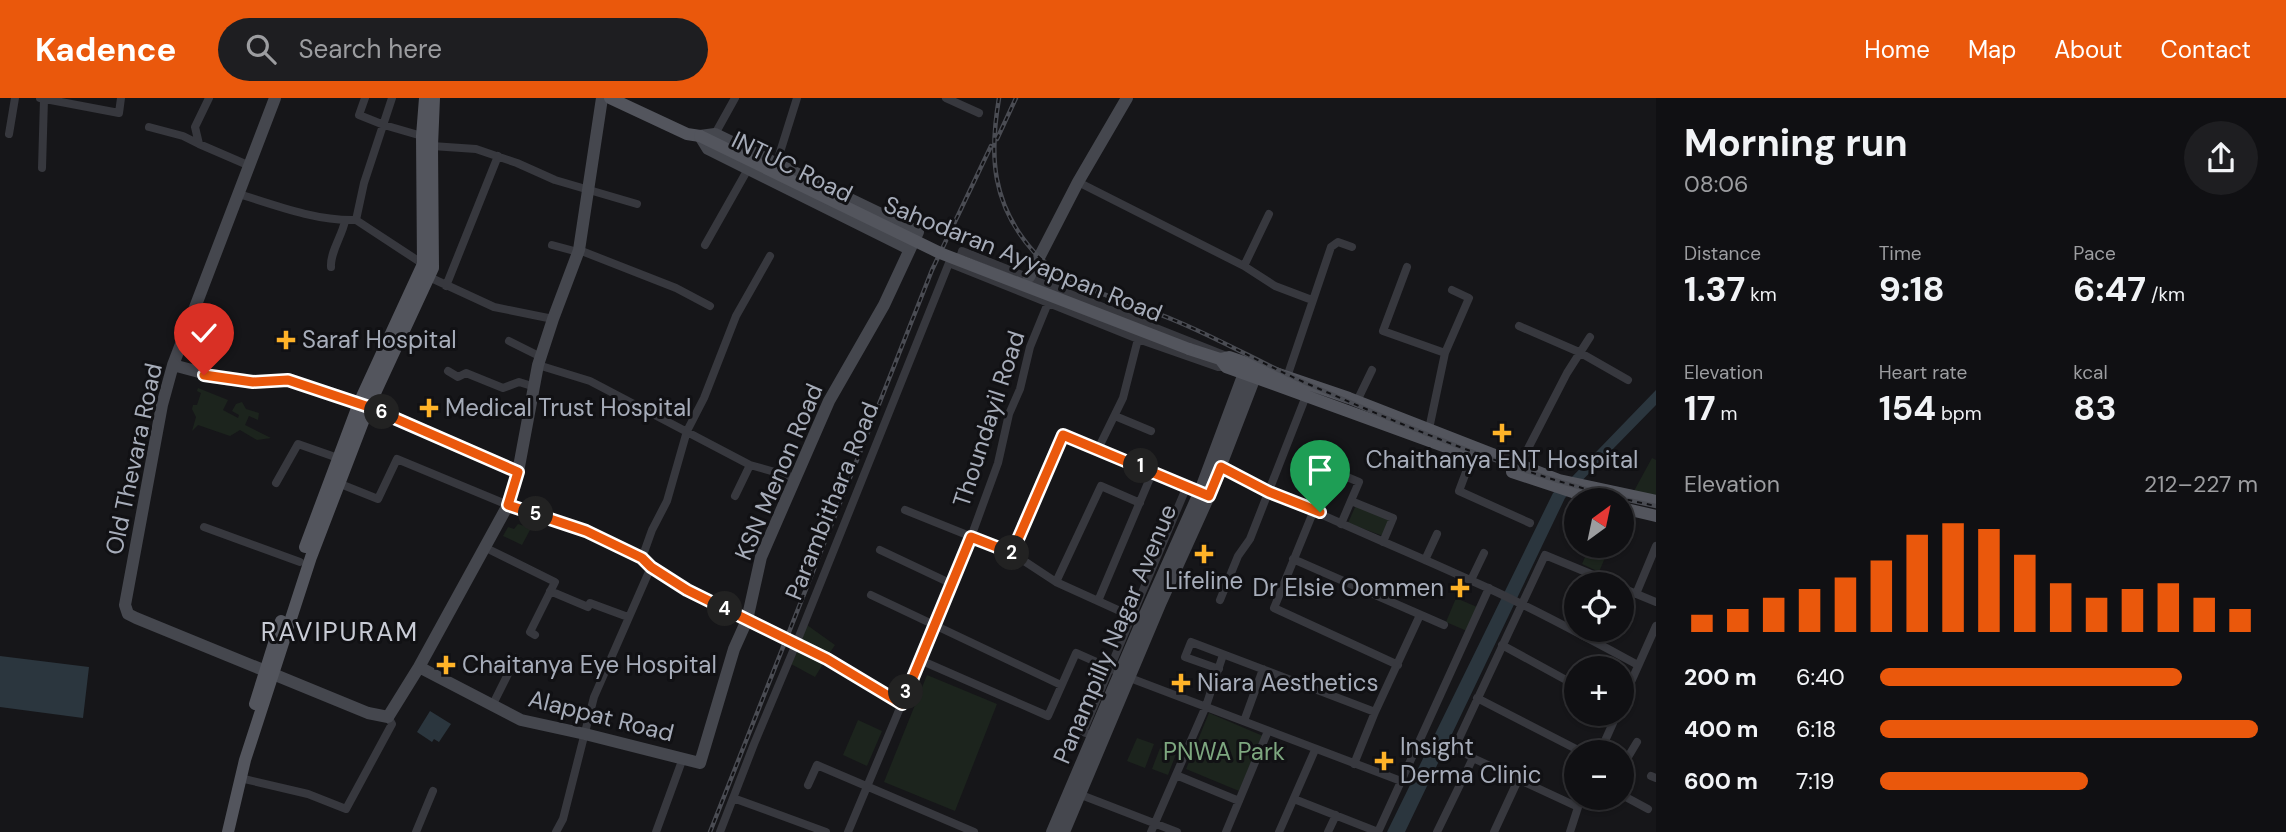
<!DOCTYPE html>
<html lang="en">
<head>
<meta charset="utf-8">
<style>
	:root { --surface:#101013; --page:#1e1e21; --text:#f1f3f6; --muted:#9c9da0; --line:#303033; --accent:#ea580c }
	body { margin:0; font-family:"DM Sans",sans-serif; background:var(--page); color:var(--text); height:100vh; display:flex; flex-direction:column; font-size:26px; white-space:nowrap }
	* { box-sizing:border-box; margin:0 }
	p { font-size:23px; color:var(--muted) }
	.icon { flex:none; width:38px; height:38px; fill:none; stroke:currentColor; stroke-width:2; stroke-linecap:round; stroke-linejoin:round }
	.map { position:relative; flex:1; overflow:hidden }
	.side { display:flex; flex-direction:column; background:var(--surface); width:630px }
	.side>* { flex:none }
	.needle { width:46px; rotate:33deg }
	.tools { position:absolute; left:1564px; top:390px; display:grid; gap:14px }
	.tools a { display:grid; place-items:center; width:70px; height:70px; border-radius:50%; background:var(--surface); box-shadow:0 2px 5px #0004,0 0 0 2px var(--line); font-size:35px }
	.pin { position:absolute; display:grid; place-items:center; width:60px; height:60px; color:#fff; margin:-72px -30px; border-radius:50% 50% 50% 0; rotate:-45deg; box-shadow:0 0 7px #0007 }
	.pin .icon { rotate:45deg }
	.km { position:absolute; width:35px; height:35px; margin:-18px; border-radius:50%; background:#222; color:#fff; font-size:19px; line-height:35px; text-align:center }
	.round { display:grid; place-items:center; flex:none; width:74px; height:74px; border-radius:37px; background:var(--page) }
	.overview { display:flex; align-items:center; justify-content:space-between; height:119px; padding:0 28px }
	h1 { font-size:38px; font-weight:700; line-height:52px }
	.stats { display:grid; grid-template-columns:repeat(3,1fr); gap:10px; height:119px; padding:7px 28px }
	.stats div { display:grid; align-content:center }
	.stats b { font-size:35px; font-weight:700 }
	.stats small { font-size:19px; font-weight:400 }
	.stats p { font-size:19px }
	.chart { height:196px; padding:14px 28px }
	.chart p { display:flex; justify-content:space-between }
	.chart svg { width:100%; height:126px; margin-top:7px; stroke:var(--accent); stroke-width:6 }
	ul { padding:0 28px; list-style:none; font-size:23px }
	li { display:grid; grid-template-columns:112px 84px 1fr; align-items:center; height:52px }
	li i { height:18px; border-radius:9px; background:var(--accent) }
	header { display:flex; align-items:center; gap:42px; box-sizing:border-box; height:98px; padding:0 35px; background:var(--accent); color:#fff }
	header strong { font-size:33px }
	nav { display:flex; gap:38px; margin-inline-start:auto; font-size:24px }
	.search { width:490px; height:63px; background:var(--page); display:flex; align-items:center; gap:18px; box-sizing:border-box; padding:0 24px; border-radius:38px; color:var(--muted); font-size:26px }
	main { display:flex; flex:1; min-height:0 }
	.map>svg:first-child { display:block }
</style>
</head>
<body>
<header>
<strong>Kadence</strong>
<div class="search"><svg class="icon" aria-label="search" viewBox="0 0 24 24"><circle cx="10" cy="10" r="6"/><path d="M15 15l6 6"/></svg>Search here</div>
<nav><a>Home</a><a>Map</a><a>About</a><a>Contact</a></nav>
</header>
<main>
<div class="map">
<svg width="1656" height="734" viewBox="0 0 1656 734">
	<rect width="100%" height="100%" fill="#161619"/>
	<path fill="#1c241d" d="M198,290L228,302L223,312L238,320L239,317L232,313L236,306L242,304L246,311L259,315L258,322L249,318L245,327L271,340L257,342L240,332L230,338L198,327L192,333L196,319L192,311L193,307H197L201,295L197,293Z
		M1652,360L1656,362V398L1634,393Z
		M1356,407L1390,420L1383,438L1348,425Z
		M518,426L531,430L522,447L503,438L508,429L514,431Z
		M1590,448L1609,450L1599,474L1582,466Z
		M1456,500L1477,509L1467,533L1446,524Z
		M807,527L835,547L829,556L800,544Z
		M800,553L823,566L815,579L791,566L795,556Z
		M927,577L997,606L955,713L884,684Z
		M1209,615L1263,638L1239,693L1186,671Z
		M858,622L882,633L867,668L843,657Z
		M1137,640L1154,646L1145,670L1127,663Z
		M1160,650L1176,656L1168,677L1152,671Z"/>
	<path fill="#2b363e" d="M1656,292V307L1565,400L1405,734H1387L1553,395L1569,382Z
		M0,558L89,569L83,620L0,609Z
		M430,613L451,626L439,644L434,641L432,644L417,634Z"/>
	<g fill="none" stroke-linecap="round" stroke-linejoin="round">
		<path stroke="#37383e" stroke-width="8" d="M40,0L119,15L121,0
			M209,0L195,29L199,46L250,68
			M365,0L359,17L384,27L422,38
			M946,0L979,15
			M149,29L183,38L199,46
			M9,36L15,0
			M715,36L735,0
			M432,48L476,51L517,65L555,82L637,106
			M776,67L797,0
			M42,70L44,1
			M1078,84L1244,168L1275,188L1312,202
			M239,96C277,108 317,123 356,122L423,166
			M356,122L364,85L392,0
			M552,147L578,154
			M705,147L748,71
			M579,152L676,190L710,208
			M958,167L962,153L1229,259
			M1244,168L1269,116
			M331,169C330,154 342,138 345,123
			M1407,169L1383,233L1445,255
			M429,179L494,209L553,221
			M446,188L498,58
			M1519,228L1579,254L1628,282
			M509,243L541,259
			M538,267L590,283L750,367L796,380
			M448,273L458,279L466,275L503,290L519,284L535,289
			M1287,279L1331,149L1338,144L1352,149
			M1357,303L1372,272
			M1115,318L1151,333
			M1429,331L1445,255L1469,200L1452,192
			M1098,351L1123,300L1138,241
			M1472,358L1459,393L1530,425
			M1519,368L1567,275L1590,239
			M1221,369C1302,411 1387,444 1470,482C1527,507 1582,537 1638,567
			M1328,371L1359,384L1341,426
			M276,385L298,346L338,360
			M338,385L378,401L397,361L508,407L586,433L642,460L651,469L687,492L827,561L902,606
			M735,398L750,367
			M1351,403L1393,420L1383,444
			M905,412L1012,455L1056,484L1131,518
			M1314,412L1274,510L1398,567
			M204,429L300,464
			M484,449L555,484L530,534L535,537
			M880,452L952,486
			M1012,455L1063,337L1200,393
			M642,460L652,432L667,403L687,333L704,300L736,218L770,158
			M1293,461L1444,527
			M1425,462L1437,436
			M1471,482L1484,455
			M1056,484L1101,388L1140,405
			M1622,490L1656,504
			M550,493L588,509L590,505L628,519
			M1636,496L1656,448
			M871,497L1061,587
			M1220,502L1238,458L1250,441L1306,298
			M1098,503L1153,373
			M1502,547L1577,588
			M920,562L1048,618L1076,555L1121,575
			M1219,571L1185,559L1191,544L1375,614
			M1130,580L1401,683
			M1477,600L1582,654
			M1622,604L1656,528
			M492,608L516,560
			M1244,623L1263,571
			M1094,638L1083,634L1187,388
			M1600,654L1617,616
			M1473,660L1578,709
			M1354,666L1375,614L1420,517
			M1622,669L1637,644
			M1176,677L1239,703
			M1651,678L1656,680
			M240,680L308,696L346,711L392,626L388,619
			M808,687L817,667L974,734
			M1076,695L1177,734
			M1622,697L1648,711
			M733,700L826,734
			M1294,701L1378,734
			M416,734L433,693
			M556,734L563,721L594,599L651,469
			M656,734L683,660
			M720,734L754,646L796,546L949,165L1138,241L1218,269H1226
			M848,734L967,450L998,365L1009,316L1020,291L1030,249L1048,205
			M1151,734L1206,608L1223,557
			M1226,734L1268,633
			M1279,734L1315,652
			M1328,734L1336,717
			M1378,734L1489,490
			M1437,734L1473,660L1455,649L1545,457L1615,486
			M1494,734L1518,682
			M1570,734L1581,700"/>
		<path stroke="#45474e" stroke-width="12" d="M275,0L173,267L162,307L125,507L128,516L136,520L368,615L388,619L419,569L508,407L518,374L538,267L553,221L579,152L602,0
			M1029,179L1078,84L1127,0
			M173,267L225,281L253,284L288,282L369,308L518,374
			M419,569L521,622L585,636L700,665L734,551L747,522L761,459L829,303L884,207L918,134L715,36L700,38L708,51L909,151
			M1052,734L1142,523L1200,393L1244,275
			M1064,734L1161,504L1209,398L1255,279"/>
		<path stroke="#53555d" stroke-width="12" d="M610,0L687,36L700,38
			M1189,251L1220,261L1226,269L1482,362
			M1220,261L1229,259L1349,300L1559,382L1656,403
			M1512,374L1597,402
			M1622,410L1656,418
			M305,449L359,305L423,166L422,38L425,0
			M255,606L281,523
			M228,734L245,662L311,459L369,308L433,170L432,48L434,0"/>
		<defs>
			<path id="rail" d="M999,0C989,59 992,107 1034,154C1069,192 1130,203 1176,223C1224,243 1268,269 1315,289C1425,337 1538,384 1656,408
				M997,41L1016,0
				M710,734L932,172L991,48"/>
		</defs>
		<use href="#rail" stroke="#4a4c53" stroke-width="4.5"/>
		<use href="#rail" stroke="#111114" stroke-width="2" stroke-dasharray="5" stroke-linecap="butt"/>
		<path stroke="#53555d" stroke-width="12" d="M700,38L940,155L1189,251"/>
	</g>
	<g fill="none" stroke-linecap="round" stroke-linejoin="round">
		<defs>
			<path id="route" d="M204,277L253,284L288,282L369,309L518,374L508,407L586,433L642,460L651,469L687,492L827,561L902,606L971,439L1012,455L1063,337L1209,398L1221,369L1269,394L1320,414"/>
		</defs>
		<use href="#route" stroke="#fff" stroke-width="14"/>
		<use href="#route" stroke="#ea580c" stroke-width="9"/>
	</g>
	<g fill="#ffb328" stroke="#111114" stroke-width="2.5">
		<path d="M282.5 231.5h7v7h7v7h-7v7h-7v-7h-7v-7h7z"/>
		<path d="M425.5 299.5h7v7h7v7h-7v7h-7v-7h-7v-7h7z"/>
		<path d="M1498.5 324.5h7v7h7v7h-7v7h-7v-7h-7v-7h7z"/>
		<path d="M1200.5 445.5h7v7h7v7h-7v7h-7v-7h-7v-7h7z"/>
		<path d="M1456.5 479.5h7v7h7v7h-7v7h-7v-7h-7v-7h7z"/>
		<path d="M442.5 556.5h7v7h7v7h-7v7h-7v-7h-7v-7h7z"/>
		<path d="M1177.5 574.5h7v7h7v7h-7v7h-7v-7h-7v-7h7z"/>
		<path d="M1380.5 652.5h7v7h7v7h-7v7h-7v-7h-7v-7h7z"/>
	</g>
	<g text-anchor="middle" stroke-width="6" stroke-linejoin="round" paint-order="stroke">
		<g font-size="24" fill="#a7adba" stroke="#111114">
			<text transform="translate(792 69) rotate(26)" y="8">INTUC Road</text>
			<text transform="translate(1023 161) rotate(22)" y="8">Sahodaran Ayyappan Road</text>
			<text transform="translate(989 321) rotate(-72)" y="8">Thoundayil Road</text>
			<text transform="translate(134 361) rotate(-78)" y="8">Old Thevara Road</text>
			<text transform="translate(779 374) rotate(-67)" y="8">KSN Menon Road</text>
			<text transform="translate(832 403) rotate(-68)" y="8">Parambithara Road</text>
			<text transform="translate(1115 536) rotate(-67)" y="8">Panampilly Nagar Avenue</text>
			<text transform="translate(601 618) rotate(14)" y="8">Alappat Road</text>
		</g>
		<g font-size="24" fill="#a7adba" stroke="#111114" text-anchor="start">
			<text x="302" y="250">Saraf Hospital</text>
			<text x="445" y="318">Medical Trust Hospital</text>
			<text x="1502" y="370" text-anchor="middle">Chaithanya ENT Hospital</text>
			<text x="1204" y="491" text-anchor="middle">Lifeline</text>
			<text x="1444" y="498" text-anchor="end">Dr Elsie Oommen</text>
			<text x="462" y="575">Chaitanya Eye Hospital</text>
			<text x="1197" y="593">Niara Aesthetics</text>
			<text x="1400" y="657">Insight<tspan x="1400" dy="28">Derma Clinic</tspan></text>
		</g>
		<g font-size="24" fill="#7da77f" stroke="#111114">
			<text x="1224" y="662">PNWA Park</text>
		</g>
		<g font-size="26" letter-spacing="2" fill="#c9ccd6" stroke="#111114">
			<text x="340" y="543">RAVIPURAM</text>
		</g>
	</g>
</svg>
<div class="tools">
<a><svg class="needle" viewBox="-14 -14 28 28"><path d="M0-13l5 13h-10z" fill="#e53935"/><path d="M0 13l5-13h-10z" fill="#9c9da0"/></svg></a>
<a><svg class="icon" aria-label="locate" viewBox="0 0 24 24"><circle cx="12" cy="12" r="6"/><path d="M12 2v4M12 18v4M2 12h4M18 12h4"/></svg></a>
<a>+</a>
<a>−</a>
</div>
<div class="pin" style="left:1320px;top:414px;background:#1e9e55"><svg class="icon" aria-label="arrive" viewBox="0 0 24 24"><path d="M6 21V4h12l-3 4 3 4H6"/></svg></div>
<div class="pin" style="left:204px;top:277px;background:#d93025"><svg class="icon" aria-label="check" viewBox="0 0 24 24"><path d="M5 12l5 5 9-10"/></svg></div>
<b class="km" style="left:1141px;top:368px">1</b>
<b class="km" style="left:1012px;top:455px">2</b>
<b class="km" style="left:906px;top:594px">3</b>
<b class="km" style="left:725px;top:511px">4</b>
<b class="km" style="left:536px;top:416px">5</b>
<b class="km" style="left:382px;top:314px">6</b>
</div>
<section class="side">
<div class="overview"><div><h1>Morning run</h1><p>08:06</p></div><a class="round"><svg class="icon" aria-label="share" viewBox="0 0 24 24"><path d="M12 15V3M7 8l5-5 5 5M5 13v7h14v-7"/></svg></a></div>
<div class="stats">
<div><p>Distance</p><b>1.37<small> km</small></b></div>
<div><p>Time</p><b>9:18</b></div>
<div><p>Pace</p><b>6:47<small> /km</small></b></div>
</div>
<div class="stats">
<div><p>Elevation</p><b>17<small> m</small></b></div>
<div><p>Heart rate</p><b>154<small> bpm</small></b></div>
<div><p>kcal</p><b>83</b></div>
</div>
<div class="chart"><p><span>Elevation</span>212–227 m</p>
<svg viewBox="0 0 160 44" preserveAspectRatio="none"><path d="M5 44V38M15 44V36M25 44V32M35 44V29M45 44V25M55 44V19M65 44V10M75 44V6M85 44V8M95 44V17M105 44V27M115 44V32M125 44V29M135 44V27M145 44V32M155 44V36"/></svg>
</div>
<ul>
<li><b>200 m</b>6:40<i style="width:80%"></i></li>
<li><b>400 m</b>6:18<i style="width:100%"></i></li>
<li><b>600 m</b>7:19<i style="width:55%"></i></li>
</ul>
</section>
</main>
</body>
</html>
